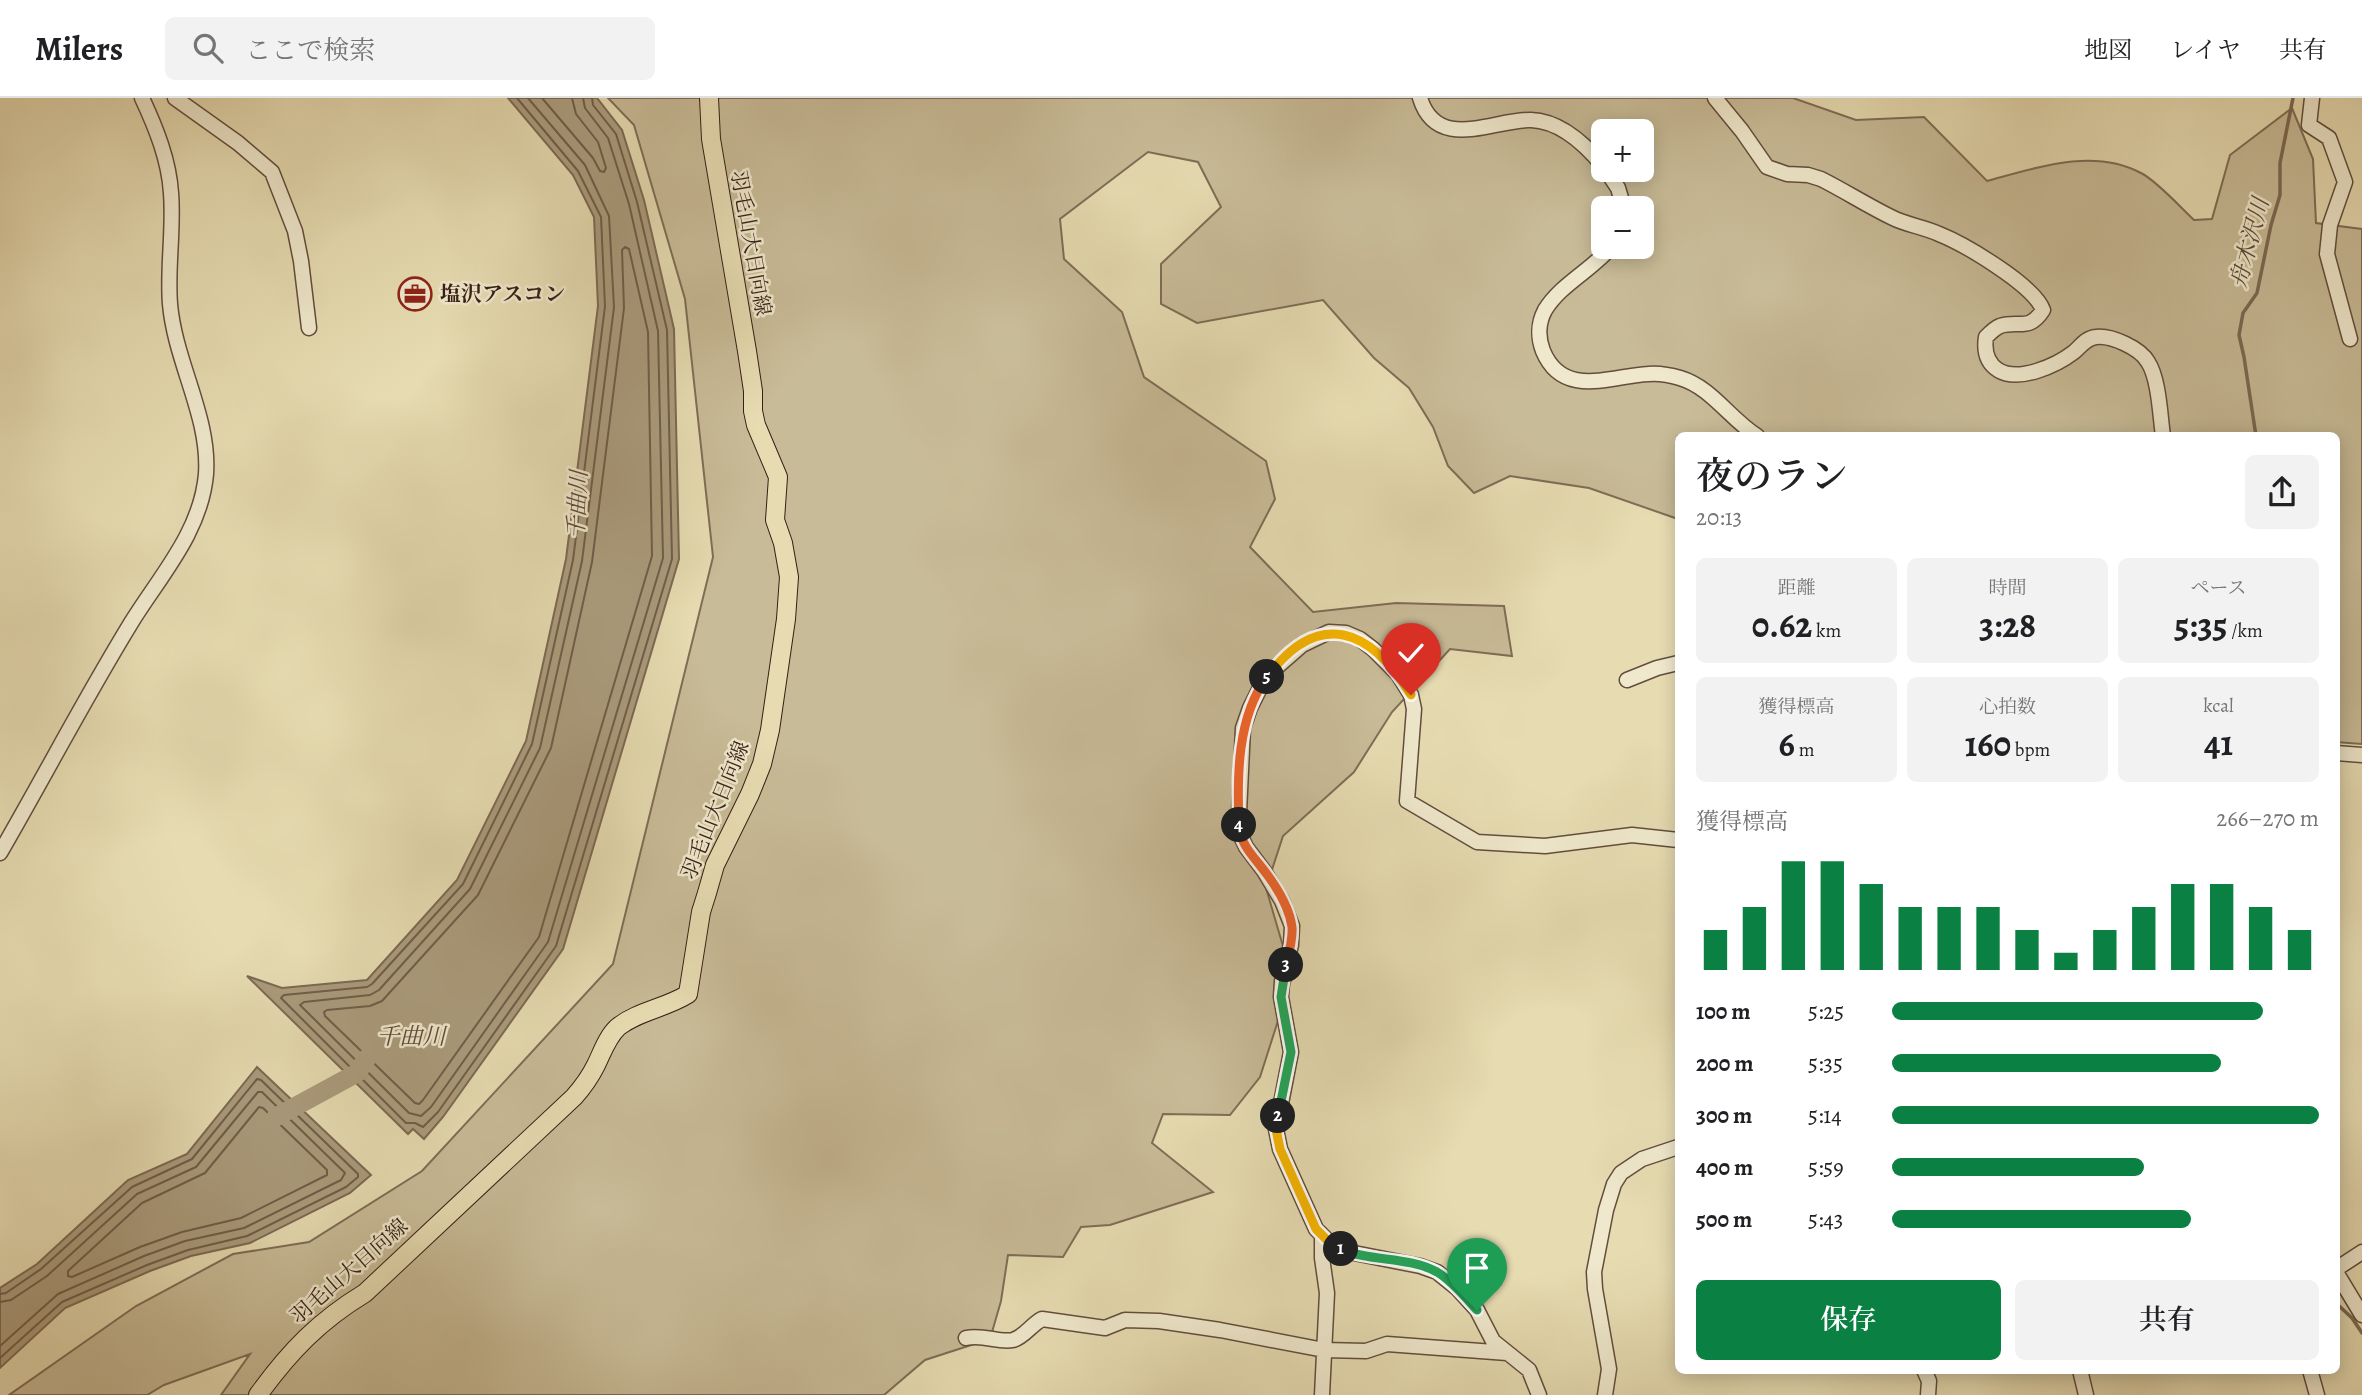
<!DOCTYPE html>
<html lang="ja">
<head>
<meta charset="utf-8">
<style>
	:root { --surface:#fff; --page:#f2f2f2; --text:#202124; --muted:#757577; --line:#e0e0e0; --accent:#0b8043 }
	body { margin:0; font-family:Alegreya,"Noto Serif JP",serif; background:var(--page); color:var(--text); height:100vh; display:flex; flex-direction:column; font-size:26px; white-space:nowrap }
	* { box-sizing:border-box; margin:0 }
	p { font-size:23px; color:var(--muted) }
	.icon { flex:none; width:38px; height:38px; fill:none; stroke:currentColor; stroke-width:2; stroke-linecap:round; stroke-linejoin:round }
	.map { position:relative; flex:1; overflow:hidden }
	.panel { position:absolute; left:1675px; top:334px; width:665px; height:942px; display:flex; flex-direction:column; background:var(--surface); border-radius:10px; box-shadow:0 4px 18px #0003 }
	.panel>* { flex:none }
	.fabs { position:absolute; left:1591px; top:21px; display:grid; gap:14px }
	.fabs a { display:grid; place-items:center; width:63px; height:63px; border-radius:10px; background:var(--surface); box-shadow:0 4px 18px #0003; font-size:35px }
	.pin { position:absolute; display:grid; place-items:center; width:60px; height:60px; color:#fff; margin:-72px -30px; border-radius:50% 50% 50% 0; rotate:-45deg; box-shadow:0 0 7px #0007 }
	.pin .icon { rotate:45deg }
	.km { position:absolute; width:35px; height:35px; margin:-18px; border-radius:50%; background:#222; color:#fff; font-size:19px; line-height:35px; text-align:center }
	.round { display:grid; place-items:center; flex:none; width:74px; height:74px; border-radius:10px; background:var(--page) }
	.headline { display:flex; align-items:center; justify-content:space-between; height:119px; padding:0 21px }
	h1 { font-size:38px; font-weight:600; line-height:52px }
	.stats { display:grid; grid-template-columns:repeat(3,1fr); gap:10px; height:119px; padding:7px 21px }
	.stats div { display:grid; align-content:center; border-radius:10px; background:var(--page); text-align:center }
	.stats b { font-size:35px; font-weight:600 }
	.stats small { font-size:19px; font-weight:400 }
	.stats p { font-size:19px }
	.chart { height:196px; padding:14px 21px }
	.chart p { display:flex; justify-content:space-between }
	.chart svg { width:100%; height:126px; margin-top:7px; stroke:var(--accent); stroke-width:6 }
	.primary-button { display:flex; gap:14px; margin-top:auto; padding:14px 21px }
	.primary-button a { flex:1; height:80px; border-radius:10px; background:var(--accent); color:#fff; font-size:28px; font-weight:600; line-height:80px; text-align:center }
	.primary-button a+a { background:var(--page); color:var(--text) }
	ul { padding:0 21px; list-style:none; font-size:23px }
	li { display:grid; grid-template-columns:112px 84px 1fr; align-items:center; height:52px }
	li i { height:18px; border-radius:9px; background:var(--accent) }
	header { display:flex; align-items:center; gap:42px; box-sizing:border-box; height:98px; padding:0 35px; background:var(--surface); border-bottom:2px solid var(--line) }
	header strong { font-size:33px }
	nav { display:flex; gap:38px; margin-inline-start:auto; font-size:24px }
	.search { width:490px; height:63px; background:var(--page); display:flex; align-items:center; gap:18px; box-sizing:border-box; padding:0 24px; border-radius:10px; color:var(--muted); font-size:26px }
	.map>svg:first-child { display:block }
</style>
</head>
<body>
<header>
<strong>Milers</strong>
<div class="search"><svg class="icon" aria-label="search" viewBox="0 0 24 24"><circle cx="10" cy="10" r="6"/><path d="M15 15l6 6"/></svg>ここで検索</div>
<nav><a>地図</a><a>レイヤ</a><a>共有</a></nav>
</header>
<div class="map">
<svg width="2362" height="1297" viewBox="0 0 2362 1297">
	<rect width="100%" height="100%" fill="#e6dbb1"/>
	<filter id="stains"><feTurbulence type="fractalNoise" baseFrequency=".00286" numOctaves="4"/><feColorMatrix values="0 0 0 0 .2 0 0 0 0 .09 0 0 0 0 .02 0 0 0 .5 -.17"/></filter>
	<radialGradient id="worn" r=".72"><stop offset=".6" stop-color="#630" stop-opacity="0"/><stop offset="1" stop-color="#630" stop-opacity=".3"/></radialGradient>
	<path fill="#c8bb97" stroke="#7f6d56" stroke-width="2" fill-rule="evenodd" d="M608,0H1793L1856,22L1924,19L1987,83C2035,70 2093,49 2141,75C2157,83 2180,109 2194,122L2212,121L2230,57L2292,10L2313,61L2316,125L2362,131V646L2336,644V338H1678V421L1589,390L1510,378L1474,395L1448,368L1433,329L1409,290L1374,260L1323,202L1197,225L1161,206V166L1221,109L1198,64L1148,54L1060,121L1064,161L1122,214L1144,279L1266,363L1275,401L1250,449L1313,514L1396,505L1504,508L1512,558L1450,551L1392,614L1354,674L1283,738L1266,790L1292,879L1260,979L1230,1017L1163,1016L1152,1045L1213,1094L1110,1127L1081,1129L1063,1159L1008,1157L1001,1203L990,1241L925,1262L884,1297H221L250,1256L164,1287L147,1297H9L136,1208L233,1156L309,1144L422,1073L613,866L713,459L685,201L634,27ZM1603,33H1642V72H1603ZM1603,110H1642V149H1603Z"/>
	<path fill="#aa9b7c" stroke="#7c6953" stroke-width="2" d="M508,0H597L622,32L644,102L674,231L679,461L563,851L443,1019L424,1041L413,1031L408,1036L247,878L282,890L367,882L457,782L526,643L566,461L598,208L594,119L573,77Z
		M257,969L371,1077L350,1095L250,1145L191,1158L150,1173L65,1210L0,1270V1190L37,1166L128,1082L187,1056Z"/>
	<g fill="none" stroke-linecap="round" stroke-linejoin="round">
		<path stroke="#705d49" stroke-width="2" d="M517,0L578,73L601,119L605,208L573,462L532,646L463,786L372,886L367,889L284,897L281,900L406,1025H415L423,1029L438,1014L556,848L672,461L667,232L637,104L616,36L593,7L592,0
			M528,0L585,67L609,118L614,209L582,463L540,650L470,791L379,892L370,897L304,904L300,907L409,1015L421,1018L431,1009L548,844L663,460L658,233L629,106L608,40L585,10L583,0
			M542,0L593,60L600,73L604,74L606,70L598,44L576,16L572,0
			M625,149L629,151L648,234L652,458L539,839L423,1002L419,1006L415,1005L325,918L324,914L327,912L370,908L382,903L478,797L551,650L592,464L624,210L622,152Z
			M259,1009L263,1010L327,1072V1077L241,1120L182,1134L140,1149L72,1179L68,1178V1173L142,1105L205,1075Z
			M0,1196L6,1195L41,1171L132,1089L192,1061L257,981L261,982L358,1076V1079L346,1089L247,1138L188,1152L147,1167L62,1204L0,1260
			M0,1204L11,1202L47,1178L137,1096L196,1069L258,994H262L345,1075L341,1082L244,1130L185,1143L144,1158L58,1196L0,1248"/>
		<path stroke="#7c6953" stroke-width="3.5" d="M2256,338L2244,259L2239,237L2243,215L2257,195L2271,127L2280,97V65L2293,0
			M2336,1205L2352,1220L2362,1235"/>
		<path stroke="#aa9b7c" stroke-width="19" d="M276,1019L357,975L367,960"/>
		<defs>
			<path id="minor" d="M175,0L238,45L272,74L295,133L301,163L309,230
				M1420,0C1437,55 1494,21 1531,22C1561,23 1585,46 1603,68
				M1715,0L1742,33L1767,69L1787,76L1808,77L1821,81C1845,93 1868,108 1893,120C1907,127 1924,129 1939,136C1964,146 2034,187 2043,212C2029,234 2019,222 2000,228C1995,230 1990,235 1986,239C1984,252 1986,264 1998,272C2019,285 2057,267 2074,254C2081,248 2086,240 2096,239C2111,237 2140,250 2148,264C2159,281 2160,317 2163,338
				M2312,0L2309,27L2329,40L2345,84L2330,127L2327,156L2350,241
				M1606,72L1618,90L1624,110
				M1611,149C1592,172 1561,186 1545,212C1538,225 1538,240 1543,253C1563,301 1611,278 1648,276C1659,275 1670,277 1680,280C1711,289 1730,321 1757,338
				M1627,582L1657,570L1678,565
				M2336,655L2362,657
				M0,755C44,679 85,600 131,525C160,478 201,434 206,376C210,319 175,264 170,206C167,170 174,132 171,95C169,62 156,30 142,0
				M1322,1137V1160L1327,1195L1322,1297
				M2336,1171L2362,1154
				M2336,1174L2362,1217
				M966,1240C984,1236 998,1245 1013,1242C1024,1239 1031,1227 1042,1221L1105,1230L1125,1222L1159,1223L1220,1232L1324,1252L1366,1253L1387,1246L1507,1255
				M1924,1272L1929,1283L1928,1297
				M2080,1272L2086,1297
				M2310,1272L2317,1297
				M1539,1297L1529,1272L1493,1243L1477,1212L1457,1190L1437,1174L1420,1168L1344,1153L1331,1146L1316,1131L1280,1051L1276,1031L1291,954L1281,899L1282,883L1291,847L1292,828L1282,803L1264,773L1246,749L1239,734V715L1243,630L1250,610L1261,588L1271,574L1302,547L1329,534L1346,535L1360,541L1373,551L1398,576L1411,597L1414,611L1407,703L1477,744L1545,748L1632,737L1678,742
				M1605,1297L1609,1271L1595,1191L1594,1174L1606,1112L1614,1086L1621,1075L1642,1061L1678,1049"/>
			<path id="major" d="M258,1297C290,1253 319,1223 365,1195L574,999C583,989 590,979 596,967C602,955 607,939 618,929C638,913 666,910 688,896L701,814L707,795L715,767L750,696L762,666L770,632L786,521L789,479L783,445L775,422L778,379L756,327L753,313V293L747,253L711,41L709,0"/>
		</defs>
		<use href="#minor" stroke="#624e3d" stroke-width="17"/>
		<use href="#major" stroke="#361f16" stroke-width="20"/>
		<use href="#minor" stroke="#efe8cc" stroke-width="14"/>
		<use href="#major" stroke="#e6dbb1" stroke-width="18"/>
	</g>
	<g fill="none" stroke-linecap="round" stroke-linejoin="round">
		<defs>
			<path id="split-1" d="M1341,1151C1371,1164 1408,1158 1437,1174C1452,1183 1465,1199 1477,1212"/>
			<path id="split-2" d="M1278,1018L1276,1031L1280,1051L1316,1131L1331,1146L1341,1151"/>
			<path id="split-3" d="M1278,1018L1291,954L1281,899L1286,867"/>
			<path id="split-4" d="M1239,727C1240,743 1249,754 1259,766C1272,782 1289,807 1292,829C1293,841 1289,855 1286,867"/>
			<path id="split-5" d="M1239,727C1237,679 1237,619 1267,579"/>
			<path id="split-6" d="M1267,579C1319,509 1371,531 1411,597"/>
		</defs>
		<use href="#split-1" stroke="#fff" stroke-width="14"/>
		<use href="#split-2" stroke="#fff" stroke-width="14"/>
		<use href="#split-3" stroke="#fff" stroke-width="14"/>
		<use href="#split-4" stroke="#fff" stroke-width="14"/>
		<use href="#split-5" stroke="#fff" stroke-width="14"/>
		<use href="#split-6" stroke="#fff" stroke-width="14"/>
		<use href="#split-1" stroke="#22a559" stroke-width="9"/>
		<use href="#split-2" stroke="#f5b400" stroke-width="9"/>
		<use href="#split-3" stroke="#22a559" stroke-width="9"/>
		<use href="#split-4" stroke="#f0652b" stroke-width="9"/>
		<use href="#split-5" stroke="#f0652b" stroke-width="9"/>
		<use href="#split-6" stroke="#f5b400" stroke-width="9"/>
	</g>
	<defs>
		<symbol id="office-ring" viewBox="-11 -11 22 22"><circle r="9.5" fill="#efe8cc" stroke="#8f2418" stroke-width="1.5"/><path d="M-6-3h4V-5.5h4V-3h4V5H-6ZM-1-4.5V-3h2v-1.5ZM-6 0V1H6V0Z" fill="#8f2418"/></symbol>
	</defs>
	<g fill-rule="evenodd">
		<use href="#office-ring" x="396" y="177" width="38" height="38"/>
	</g>
	<g text-anchor="middle" stroke-width="5" stroke-linejoin="round" paint-order="stroke">
		<g font-size="21" fill="#361f16" stroke="#efe8cc">
			<text transform="translate(751 145) rotate(80)" y="7">羽毛山大日向線</text>
			<text transform="translate(715 712) rotate(-68)" y="7">羽毛山大日向線</text>
			<text transform="translate(349 1173) rotate(-41)" y="7">羽毛山大日向線</text>
		</g>
		<g font-size="21" font-weight="bold" fill="#361f16" stroke="#efe8cc" text-anchor="start">
			<text x="440" y="203">塩沢アスコン</text>
		</g>
		<g font-size="23" font-style="italic" fill="#5f4a3a" stroke="#efe8cc">
			<text transform="translate(2249 145) rotate(-75)" y="8">舟木沢川</text>
			<text transform="translate(577 407) rotate(-87)" y="8">千曲川</text>
			<text x="411" y="946">千曲川</text>
		</g>
	</g>
	<rect width="100%" height="100%" filter="url(#stains)"/>
	<rect width="100%" height="100%" fill="url(#worn)"/>
</svg>
<div class="fabs">
<a>+</a>
<a>−</a>
</div>
<div class="pin" style="left:1477px;top:1212px;background:#1e9e55"><svg class="icon" aria-label="arrive" viewBox="0 0 24 24"><path d="M6 21V4h12l-3 4 3 4H6"/></svg></div>
<div class="pin" style="left:1411px;top:597px;background:#d93025"><svg class="icon" aria-label="check" viewBox="0 0 24 24"><path d="M5 12l5 5 9-10"/></svg></div>
<b class="km" style="left:1341px;top:1151px">1</b>
<b class="km" style="left:1278px;top:1018px">2</b>
<b class="km" style="left:1286px;top:867px">3</b>
<b class="km" style="left:1239px;top:727px">4</b>
<b class="km" style="left:1267px;top:579px">5</b>
<section class="panel">
<div class="headline"><div><h1>夜のラン</h1><p>20:13</p></div><a class="round"><svg class="icon" aria-label="share" viewBox="0 0 24 24"><path d="M12 15V3M7 8l5-5 5 5M5 13v7h14v-7"/></svg></a></div>
<div class="stats">
<div><p>距離</p><b>0.62<small> km</small></b></div>
<div><p>時間</p><b>3:28</b></div>
<div><p>ペース</p><b>5:35<small> /km</small></b></div>
</div>
<div class="stats">
<div><p>獲得標高</p><b>6<small> m</small></b></div>
<div><p>心拍数</p><b>160<small> bpm</small></b></div>
<div><p>kcal</p><b>41</b></div>
</div>
<div class="chart"><p><span>獲得標高</span>266–270 m</p>
<svg viewBox="0 0 160 44" preserveAspectRatio="none"><path d="M5 44V30M15 44V22M25 44V6M35 44V6M45 44V14M55 44V22M65 44V22M75 44V22M85 44V30M95 44V38M105 44V30M115 44V22M125 44V14M135 44V14M145 44V22M155 44V30"/></svg>
</div>
<ul>
<li><b>100 m</b>5:25<i style="width:87%"></i></li>
<li><b>200 m</b>5:35<i style="width:77%"></i></li>
<li><b>300 m</b>5:14<i style="width:100%"></i></li>
<li><b>400 m</b>5:59<i style="width:59%"></i></li>
<li><b>500 m</b>5:43<i style="width:70%"></i></li>
</ul>
<div class="primary-button"><a>保存</a><a>共有</a></div>
</section>
</div>
</body>
</html>
